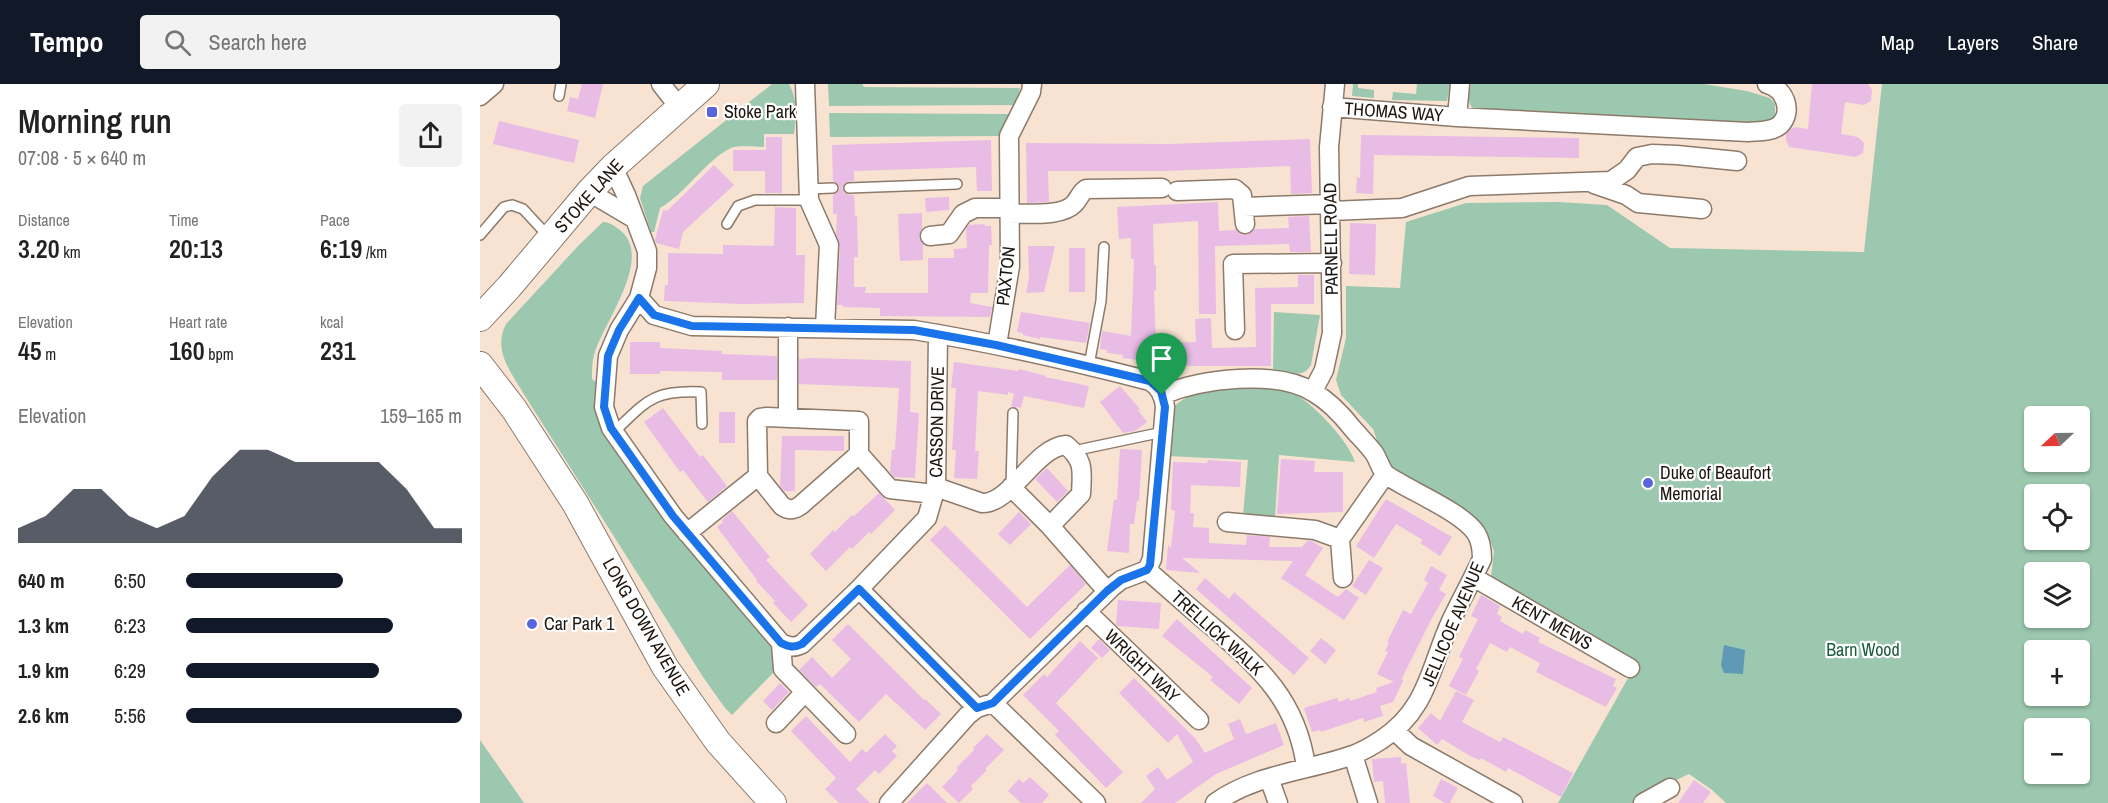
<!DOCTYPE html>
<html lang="en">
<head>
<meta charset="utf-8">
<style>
	:root { --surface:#fff; --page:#f2f2f2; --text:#222; --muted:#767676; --accent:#111827 }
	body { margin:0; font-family:"Archivo Narrow",sans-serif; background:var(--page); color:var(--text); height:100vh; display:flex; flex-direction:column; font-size:22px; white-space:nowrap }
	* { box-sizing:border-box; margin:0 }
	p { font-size:20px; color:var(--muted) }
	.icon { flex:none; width:33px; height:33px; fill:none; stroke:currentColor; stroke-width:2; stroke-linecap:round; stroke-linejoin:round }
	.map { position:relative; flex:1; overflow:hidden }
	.panel { display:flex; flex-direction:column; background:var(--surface); width:480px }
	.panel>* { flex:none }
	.needle { width:39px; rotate:248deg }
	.tools { position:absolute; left:1544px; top:322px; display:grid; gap:12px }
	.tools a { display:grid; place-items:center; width:66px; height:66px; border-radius:6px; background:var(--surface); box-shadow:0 2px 4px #0004; font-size:30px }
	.pin { position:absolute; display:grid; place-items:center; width:51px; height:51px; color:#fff; margin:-62px -26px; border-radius:50% 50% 50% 0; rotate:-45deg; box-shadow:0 0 6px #0007 }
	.pin .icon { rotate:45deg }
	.round { display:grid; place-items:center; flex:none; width:63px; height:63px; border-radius:6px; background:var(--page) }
	.summary { display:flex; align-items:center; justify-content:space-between; height:102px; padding:0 18px }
	h1 { font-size:33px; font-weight:600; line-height:45px }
	.stats { display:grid; grid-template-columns:repeat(3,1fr); gap:9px; height:102px; padding:6px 18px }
	.stats div { display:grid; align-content:center }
	.stats b { font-size:26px; font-weight:600 }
	.stats small { font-size:16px; font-weight:400 }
	.stats p { font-size:16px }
	.chart { height:168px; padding:12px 18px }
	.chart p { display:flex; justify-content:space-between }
	.chart svg { width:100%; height:108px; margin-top:6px; fill:var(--accent); opacity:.7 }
	ul { padding:0 18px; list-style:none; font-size:20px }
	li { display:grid; grid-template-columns:96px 72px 1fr; align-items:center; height:45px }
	li i { height:15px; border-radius:8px; background:var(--accent) }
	header { display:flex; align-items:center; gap:36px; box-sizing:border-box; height:84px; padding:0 30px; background:var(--accent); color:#fff }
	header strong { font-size:28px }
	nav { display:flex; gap:33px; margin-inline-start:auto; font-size:21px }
	.search { width:420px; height:54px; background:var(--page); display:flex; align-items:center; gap:15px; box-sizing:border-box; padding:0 21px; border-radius:6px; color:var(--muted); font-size:22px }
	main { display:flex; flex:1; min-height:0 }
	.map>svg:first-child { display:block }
</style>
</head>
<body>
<header>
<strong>Tempo</strong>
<div class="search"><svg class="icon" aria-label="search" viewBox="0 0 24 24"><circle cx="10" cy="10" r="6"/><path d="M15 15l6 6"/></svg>Search here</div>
<nav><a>Map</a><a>Layers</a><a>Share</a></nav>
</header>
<main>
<section class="panel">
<div class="summary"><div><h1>Morning run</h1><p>07:08 · 5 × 640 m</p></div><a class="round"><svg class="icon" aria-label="share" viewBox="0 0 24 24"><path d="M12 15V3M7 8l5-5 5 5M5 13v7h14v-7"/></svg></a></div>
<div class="stats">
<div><p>Distance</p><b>3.20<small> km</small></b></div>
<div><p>Time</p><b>20:13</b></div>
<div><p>Pace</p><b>6:19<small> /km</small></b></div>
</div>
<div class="stats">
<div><p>Elevation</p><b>45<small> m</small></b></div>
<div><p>Heart rate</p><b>160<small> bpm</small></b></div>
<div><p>kcal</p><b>231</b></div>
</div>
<div class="chart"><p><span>Elevation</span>159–165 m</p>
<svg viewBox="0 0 160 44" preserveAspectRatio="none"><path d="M0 44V38L10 33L20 22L30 22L40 33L50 38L60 33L70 17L80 6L90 6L100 11L110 11L120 11L130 11L140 22L150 38L160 38V44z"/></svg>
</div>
<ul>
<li><b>640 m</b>6:50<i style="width:57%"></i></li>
<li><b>1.3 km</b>6:23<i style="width:75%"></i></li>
<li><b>1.9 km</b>6:29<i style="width:70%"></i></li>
<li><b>2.6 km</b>5:56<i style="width:100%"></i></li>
</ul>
</section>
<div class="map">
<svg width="1628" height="719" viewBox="0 0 1628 719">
	<rect width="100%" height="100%" fill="#f8e3d2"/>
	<path fill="#9cc8af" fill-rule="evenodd" d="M292,0H309C318,16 316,32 314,50H284V63C275,63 260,61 251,64C228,74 205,110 180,124L174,148H171L160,114L163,102Z
		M348,0H382L384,3L540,4L535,21L349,22Z
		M873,0H878V4L894,6V14L872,12Z
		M937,0H970L967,17L912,16L913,8L936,10Z
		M991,0H1224L1267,7L1290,14L1295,20V32L1286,40H1273L994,25C986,19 989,9 991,0Z
		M1402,0H1628V719H1246L1232,706L1209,690L1190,699L1156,719H1078L1157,578L1011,494L1014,467L1006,446L927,399L911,384L901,368L893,345L861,311L856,296L866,254V202L920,204L926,138L986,119L1078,118L1127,121L1190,164L1384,168ZM1554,333H1599V378H1554ZM1554,411H1599V456H1554ZM1554,489H1599V534H1554ZM1554,567H1599V612H1554ZM1554,645H1599V690H1554Z
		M349,29L530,30L522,45L521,52L350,53Z
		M123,138C130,138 134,142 140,146C175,174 122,240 114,271C112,278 112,287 112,295L116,298L115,326L126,353L179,426L295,561L293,579L294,588L252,631L245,624L223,593L45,312C32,289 12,267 26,240L99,161Z
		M794,228L840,231L831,281C822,296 807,288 793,285Z
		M777,300C786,302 796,302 805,305C829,314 867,354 875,378L799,371L795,433L763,431L768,376L688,372C689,359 687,342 691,329C699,305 756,302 777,300Z
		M0,656L44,719H0Z"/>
	<path fill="#5f99b5" d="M1244,561L1265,566L1263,590L1244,589L1241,581Z"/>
	<path fill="#e8bce5" d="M102,0H123L115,34L87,27L90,13L98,15Z
		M1332,0H1388L1392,6L1391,17L1384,21L1365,18L1361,50L1378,53L1384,59L1383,69L1376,73L1309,63L1306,56V50L1311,45L1315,43L1328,45Z
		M19,37L99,56L94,79L13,60Z
		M881,51L1099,54V74L894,71L893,110L876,109L877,93L880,94Z
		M286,53H302V109H285V87H253V66H286Z
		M830,55L832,109L811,110L810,82L687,87H568L569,118L547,119L546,59L690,60Z
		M511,56L512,107H497L496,83L374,87V97L366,98L362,104L365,110L374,111L375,132H377L378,173H374V203H386L385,209H448V174H474V165L487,164L486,145L489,141L505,140L504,142H511L512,161H509L508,209H491L490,219L512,223L510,233L400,232V224L363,223V221H357L360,162L356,150L357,130H353V111L357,109L360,104L358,100L353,97L352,61Z
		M234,81L254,101L203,148L199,165L176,159L175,156L183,126L187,127Z
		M469,113V126L446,128L445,114Z
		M738,118L739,147L756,146L760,150L766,151L775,145L809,144L808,133L829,132L831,168H810L809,160L735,162L736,230H719L718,137L673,140L674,181H676V207H674L676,259L716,258L715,235L731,234L732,264L776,263L775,204L818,203V191H834V220H791V282H667L672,278L642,274L643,271L627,269V266L620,265L622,247L651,252L654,175H651V154L639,155L637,123Z
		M295,123L316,124V171H325L324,219L261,220L184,217L185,201H188V169L243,170V161L294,162Z
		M442,129V144L439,153L443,160V176L420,177L418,130Z
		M870,139L896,140L895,191L869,190Z
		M548,162H575L564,208L546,209L549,194Z
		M589,164H605V208H589Z
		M541,228L610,239L606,259L560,253V255L543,251V249L537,248Z
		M150,258H180V264L242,267V270L297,272V296H242V288L180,287V290H150Z
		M333,274L431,277L430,328L439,329L435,394L414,393L410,388L412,366H415L419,304L319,300V275Z
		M474,278L538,287L539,285L566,292L565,293L609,302L604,324L544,312L541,324L531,322L534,310L528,308V311L498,307L495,367H499L497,395L474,394L476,366H472L476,304H471Z
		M640,302L660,325L658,326L667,338L655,347L643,349L620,318Z
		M183,324L220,373L223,371L247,402L228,418L203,386L200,388L164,338Z
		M239,328H255V359H239Z
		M302,352H364V367L315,366V407H304L300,402Z
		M640,365L662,366L659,417H657L654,440H650L649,469L627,467L634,415L637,416Z
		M801,375L835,377L834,388H863V428L797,430Z
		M728,376L761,378L760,403L711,401L710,429H714L713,443L729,444V459L766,461L767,451L790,453L789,463H822L827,457H832L843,464L825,491L858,513L866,505L879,514L864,536L801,494L813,477L702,474L720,489L686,486L688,461L691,464L695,427L691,426L693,378L727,379Z
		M567,384L588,407L577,418L555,395Z
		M399,409L415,426L391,450L389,448L372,465L370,463L346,487L330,470L353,446L355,448L372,431L374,432Z
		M906,415L972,453L960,472L940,459L943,456L916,440L894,474L876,462Z
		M252,427L290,473L286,476L328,521L311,538L293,519L295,517L276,497L277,496L237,443L243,438L242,436Z
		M539,428L551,440L530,461L518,450Z
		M465,441L547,523L590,481L606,500L550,555L450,456Z
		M889,476L903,484L886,511L872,502Z
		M951,482L967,491L959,506L966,510L952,534L921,596L924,595L913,618L900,622L903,632L884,638L883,634L841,648L840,646L832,648L824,624L857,614L859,618L869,614L870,617L897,608L896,604L914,598L897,590L908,568L905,567L909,559L907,558L923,526L931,530L948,499L944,496Z
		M725,494L749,515L754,508L829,574L814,591L716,505Z
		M1001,511L1020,522L1017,530L1022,533L1020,537L1043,550L1045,546L1060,554L1058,558L1136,595L1133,602L1137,604L1126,623L1056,588L1060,579L1030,563L1027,568L1010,559L996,585L999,587L986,611L969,602L983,575L979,573L998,535L991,532Z
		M638,516L681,519L679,545L638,542L636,540Z
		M697,535L772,604L759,620L730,596L733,593L682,552Z
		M368,540L444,616L445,615L461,630L445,646L406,610L379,638L340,600L336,603L319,586L332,573L352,594L371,575L352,556Z
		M841,554L856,566L845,580L830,567Z
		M619,555L630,566L622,574L611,564Z
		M600,557L618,574L576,619L643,688L626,704L575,651L579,647L543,611L564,590L567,593Z
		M654,594L715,654L725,669L754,655L748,640L760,635L766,650L796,639L804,661L736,690L695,719H661L675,705L666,692L678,683L687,696L713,678L697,650L688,659L639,609Z
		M300,599L309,608L292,626L283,617Z
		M976,607L994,616L982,638L1020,658L1023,653L1093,689L1081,713L1028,684L1026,688L1001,674L1000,676L992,673L962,655L957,661L938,644L951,629L960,637Z
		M326,632L370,678L382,665L386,669L405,650L417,662L412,667L417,672L399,690L395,686L376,705L390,719H359L345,705L356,694L311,647Z
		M507,650L524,666L505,685L507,686L491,702L493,705L479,719L462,703L478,686L476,684L494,666L493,664Z
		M921,673V680L926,679L930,719H905L903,697L894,698L892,675Z
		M550,693L569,711L562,719H541L528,707L539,695L543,699Z
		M961,695L978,704L970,719H965L953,712Z
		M1214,696L1231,708L1223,719H1198Z
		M447,699L467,719H427Z"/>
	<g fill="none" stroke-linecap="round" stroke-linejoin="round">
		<defs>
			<path id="lane" d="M79,12L81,0
				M369,104L477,100
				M328,105L353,104
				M247,140L258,122L275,116H329
				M0,151L24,123L32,121L43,125L68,152
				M609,281L621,217L624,163
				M134,348C167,317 172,306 221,308L222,340
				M593,367L683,348
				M531,402L533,329"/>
			<path id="street" d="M181,0L199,23
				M325,0L329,116L349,161L345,244
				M0,12L14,0
				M852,23L977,33L1268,48C1278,47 1292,48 1300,41C1314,27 1304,4 1287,0
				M977,33L980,0
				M133,83L146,111L167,167V184L159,214L174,231L212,242L434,246C514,259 592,277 670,297C680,303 684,312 685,323L672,475L667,486L641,496L632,503L513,619L497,624L488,631L409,719
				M1114,100L1146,111L1158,119L1222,125
				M697,107L755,105L762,111L765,140
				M109,108L153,134
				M764,123L851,120
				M851,127L922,124L989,102L1131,97L1147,86L1157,73L1172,70L1197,71L1257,77
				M529,130C547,129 582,133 594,120C599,115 600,109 606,105L682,104
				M450,152L469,150L483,130L495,124H529
				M159,214L139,246L128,272L124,323L131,344L193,432L301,559C309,563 314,564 322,560L379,505L447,434L456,403L458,250
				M755,246L753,180L852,179
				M517,261L530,182L529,52L551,8L552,0
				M833,307L844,286L852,249L849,63L855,0
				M682,311C721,295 796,285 833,308C849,317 862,331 873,345C880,353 888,361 894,369C899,376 901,388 908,392C930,407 982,428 996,449C1001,457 1002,466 1002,475C992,496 981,516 971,537C950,583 948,626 901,656C892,662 883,667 873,671C828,687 775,690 735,719
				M308,334V243
				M379,370L321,421C314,426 310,427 302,422L278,392L277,337L280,334L287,333L379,337V370L410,405L454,410
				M456,403L502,419C531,420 555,363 586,361C605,377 602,387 601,410L570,442
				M531,403L570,442L627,507
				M747,438L835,446L860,455
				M207,449L278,392
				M667,486C689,505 711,525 734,544C781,585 817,617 826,683
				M993,493L1150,584
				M863,494L860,455L905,391
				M379,505L497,624
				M606,527L719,636
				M301,559L303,585L366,650
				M513,619L616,719
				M296,639L325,608
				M915,647L931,662L1033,719
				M873,671L888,719
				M789,694L798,719
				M1163,719L1190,704"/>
			<path id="secondary" d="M0,234L29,203L109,108L133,83L226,0
				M0,281L34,325L95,419L185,583L238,658L293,719"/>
		</defs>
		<use href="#lane" stroke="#8c7a6b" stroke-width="12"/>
		<use href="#street" stroke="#8c7a6b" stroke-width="21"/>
		<use href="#secondary" stroke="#8c7a6b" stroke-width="28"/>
		<use href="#lane" stroke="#fff" stroke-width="9"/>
		<use href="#street" stroke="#fff" stroke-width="18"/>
		<use href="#secondary" stroke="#fff" stroke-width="26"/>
	</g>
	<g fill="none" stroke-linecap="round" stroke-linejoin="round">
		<defs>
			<path id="route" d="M159,214L174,231L212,242L434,246L516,261L670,297L681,307L685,323L670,481L667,486L641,496L627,507L513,619L497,624L379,505L322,560C314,564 309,563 301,559L193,432L131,344L124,323L128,272L139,246Z"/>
		</defs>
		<use href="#route" stroke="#fff" stroke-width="12"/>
		<use href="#route" stroke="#1a73e8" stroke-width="8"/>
	</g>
	<g fill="#5a65dc" stroke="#fff" stroke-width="2">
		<rect x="226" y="22" width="12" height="12" rx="3"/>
		<circle cx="1168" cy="399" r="6"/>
		<circle cx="52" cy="540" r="6"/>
	</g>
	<g text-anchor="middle" stroke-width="4.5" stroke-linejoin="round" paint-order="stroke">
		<g font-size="18" fill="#1d1610" stroke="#fff" text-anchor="start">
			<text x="244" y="34">Stoke Park</text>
			<text x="1180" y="395">Duke of Beaufort<tspan x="1180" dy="21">Memorial</tspan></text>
			<text x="64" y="546">Car Park 1</text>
		</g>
		<g font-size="18" fill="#1d1610" stroke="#fff">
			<text transform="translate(914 28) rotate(4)" y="6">THOMAS WAY</text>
			<text transform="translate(109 112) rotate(-48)" y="6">STOKE LANE</text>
			<text transform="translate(851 155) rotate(-91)" y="6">PARNELL ROAD</text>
			<text transform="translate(526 192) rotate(-84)" y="6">PAXTON</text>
			<text transform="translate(457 338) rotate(-89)" y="6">CASSON DRIVE</text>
			<text transform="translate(1072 539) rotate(30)" y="6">KENT MEWS</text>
			<text transform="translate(973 540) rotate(-67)" y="6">JELLICOE AVENUE</text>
			<text transform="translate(166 543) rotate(60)" y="6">LONG DOWN AVENUE</text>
			<text transform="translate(737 549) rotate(42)" y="6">TRELLICK WALK</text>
			<text transform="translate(662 582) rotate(44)" y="6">WRIGHT WAY</text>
		</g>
		<g font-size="18" fill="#1b5d40" stroke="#fff">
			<text x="1383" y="572">Barn Wood</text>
		</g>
	</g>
</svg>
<div class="tools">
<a><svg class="needle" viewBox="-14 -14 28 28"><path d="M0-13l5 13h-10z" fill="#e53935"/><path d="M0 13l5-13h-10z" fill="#767676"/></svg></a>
<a><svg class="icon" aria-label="locate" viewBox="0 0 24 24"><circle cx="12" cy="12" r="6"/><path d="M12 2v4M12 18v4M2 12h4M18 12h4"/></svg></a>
<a><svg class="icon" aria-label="layers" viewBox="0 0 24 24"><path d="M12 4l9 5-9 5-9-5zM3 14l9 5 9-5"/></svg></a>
<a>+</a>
<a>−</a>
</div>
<div class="pin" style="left:682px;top:311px;background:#1e9e55"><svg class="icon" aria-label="arrive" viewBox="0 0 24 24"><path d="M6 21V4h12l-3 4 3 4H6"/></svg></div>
</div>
</main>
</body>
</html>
